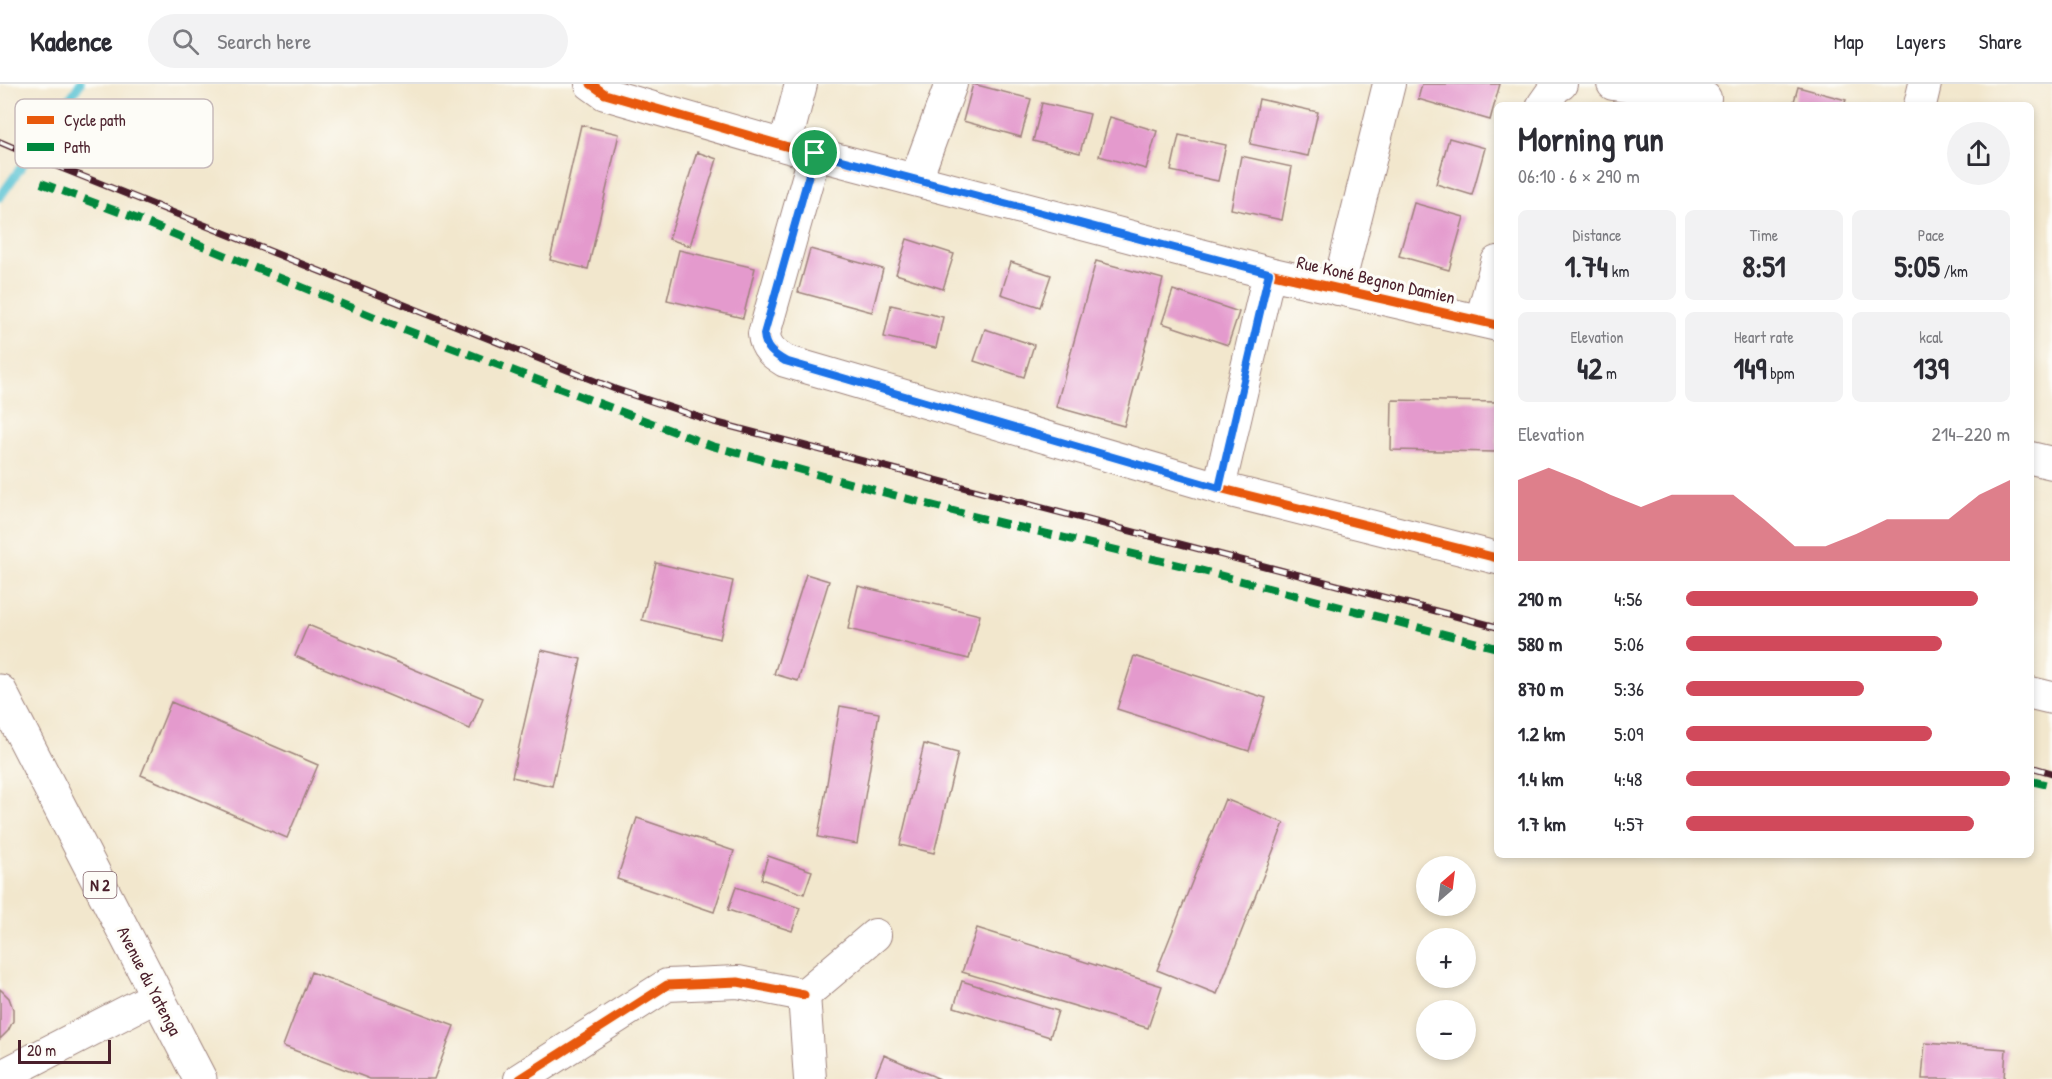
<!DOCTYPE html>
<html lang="en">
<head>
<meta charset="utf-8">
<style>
	:root { --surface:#fff; --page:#f2f2f3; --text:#2b2b33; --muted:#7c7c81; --line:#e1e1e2; --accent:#d1495b }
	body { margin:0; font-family:"Patrick Hand",sans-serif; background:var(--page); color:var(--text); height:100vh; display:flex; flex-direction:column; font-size:22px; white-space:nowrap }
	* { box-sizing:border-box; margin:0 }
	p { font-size:20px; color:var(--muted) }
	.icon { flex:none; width:33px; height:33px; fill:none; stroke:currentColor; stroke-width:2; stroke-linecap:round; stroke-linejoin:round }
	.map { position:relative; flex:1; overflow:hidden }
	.details { position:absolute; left:1494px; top:18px; width:540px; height:756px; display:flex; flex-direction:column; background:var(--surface); border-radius:9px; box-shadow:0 3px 9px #0003 }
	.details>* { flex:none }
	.needle { width:39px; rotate:28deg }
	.controls { position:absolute; left:1416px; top:772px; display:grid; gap:12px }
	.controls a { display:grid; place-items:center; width:60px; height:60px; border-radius:50%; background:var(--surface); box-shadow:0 3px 9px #0003; font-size:30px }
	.scale { position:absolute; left:18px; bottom:15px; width:93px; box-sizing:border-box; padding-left:6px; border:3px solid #4a1f2b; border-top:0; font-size:16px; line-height:21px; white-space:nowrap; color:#4a1f2b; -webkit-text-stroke:4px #fdfcf7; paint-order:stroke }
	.pin { position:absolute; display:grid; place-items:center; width:51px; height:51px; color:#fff; margin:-26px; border:3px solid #fff; border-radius:50%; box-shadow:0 2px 6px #0007 }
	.round { display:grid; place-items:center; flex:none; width:63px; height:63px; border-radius:32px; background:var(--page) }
	.headline { display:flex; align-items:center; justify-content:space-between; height:102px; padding:0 24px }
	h1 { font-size:33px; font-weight:700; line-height:45px }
	.figures { display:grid; grid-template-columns:repeat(3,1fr); gap:9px; height:102px; padding:6px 24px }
	.figures div { display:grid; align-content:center; border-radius:9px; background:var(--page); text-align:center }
	.figures b { font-size:30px; font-weight:700 }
	.figures small { font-size:16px; font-weight:400 }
	.figures p { font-size:16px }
	.chart { height:168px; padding:12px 24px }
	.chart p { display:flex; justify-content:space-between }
	.chart svg { width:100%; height:108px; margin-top:6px; fill:var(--accent); opacity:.7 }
	ul { padding:0 24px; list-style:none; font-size:20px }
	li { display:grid; grid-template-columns:96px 72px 1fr; align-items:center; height:45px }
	li i { height:15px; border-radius:8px; background:var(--accent) }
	header { display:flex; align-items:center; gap:36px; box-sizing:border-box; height:84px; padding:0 30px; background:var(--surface); border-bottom:2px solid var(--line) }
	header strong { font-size:28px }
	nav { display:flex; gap:33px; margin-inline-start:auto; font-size:21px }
	.search { width:420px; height:54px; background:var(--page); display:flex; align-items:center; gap:15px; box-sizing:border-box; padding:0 21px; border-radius:33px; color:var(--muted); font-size:22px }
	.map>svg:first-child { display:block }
</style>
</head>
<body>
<header>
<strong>Kadence</strong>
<div class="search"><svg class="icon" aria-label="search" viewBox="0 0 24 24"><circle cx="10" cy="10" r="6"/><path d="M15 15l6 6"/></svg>Search here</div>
<nav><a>Map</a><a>Layers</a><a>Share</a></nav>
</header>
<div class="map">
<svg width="2052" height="995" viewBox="0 0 2052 995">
	<rect width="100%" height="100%" fill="#fdfcf7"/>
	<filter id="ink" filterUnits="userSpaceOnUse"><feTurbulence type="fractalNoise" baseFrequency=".0167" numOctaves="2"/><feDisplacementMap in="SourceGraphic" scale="12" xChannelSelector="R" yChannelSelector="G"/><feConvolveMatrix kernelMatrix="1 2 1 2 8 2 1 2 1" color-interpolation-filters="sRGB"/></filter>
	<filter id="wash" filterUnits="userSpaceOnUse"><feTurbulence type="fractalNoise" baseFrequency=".008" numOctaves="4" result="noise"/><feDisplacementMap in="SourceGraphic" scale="24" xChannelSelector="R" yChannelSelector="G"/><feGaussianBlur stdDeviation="1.35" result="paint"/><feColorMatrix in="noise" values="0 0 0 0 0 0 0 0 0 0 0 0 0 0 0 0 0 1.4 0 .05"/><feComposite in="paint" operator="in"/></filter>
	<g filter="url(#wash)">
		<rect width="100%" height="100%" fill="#f2e7cd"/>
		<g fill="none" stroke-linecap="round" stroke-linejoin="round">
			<path stroke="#58c2d3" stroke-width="9" d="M0,113L80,0"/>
		</g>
		<g id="blocks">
			<path fill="#e49acd" d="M973,0L1031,15L1021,53L963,37Z
				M1422,0H1500L1490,36L1418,15Z
				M1798,3L1846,16L1844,21H1793Z
				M1259,15L1318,28L1308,72L1250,60Z
				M1042,19L1090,30L1080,69L1033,57Z
				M1110,33L1157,47L1146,85L1099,72Z
				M581,41L619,50L588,185L550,176Z
				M1179,51L1226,61L1218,97L1171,87Z
				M1449,54L1485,64L1472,111L1436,100Z
				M697,68L717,75L690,162L669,155Z
				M1241,72L1292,83L1282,136L1231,125Z
				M1414,119L1464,133L1449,186L1399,172Z
				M907,155L954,170L943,205L896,190Z
				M810,165L883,185L872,228L798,208Z
				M679,166L755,184L743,234L667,216Z
				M1096,177L1163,195L1124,342L1056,323Z
				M1011,178L1051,191L1040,223L1001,210Z
				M1173,206L1239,228L1228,261L1162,239Z
				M891,221L943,233L936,264L884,253Z
				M985,245L1034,261L1024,293L974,277Z
				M1392,316L1497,318V368L1391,366Z
				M656,479L733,497L720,555L642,536Z
				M806,490L829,497L798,597L774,590Z
				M858,502L980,531L969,575L848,545Z
				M308,541L483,614L470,645L295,572Z
				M541,566L581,575L552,702L512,693Z
				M1134,572L1266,614L1249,667L1117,625Z
				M171,618L318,681L287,754L141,691Z
				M840,622L879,629L857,760L818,753Z
				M924,660L958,669L934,769L900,761Z
				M1225,715L1284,739L1217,910L1157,886Z
				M637,734L734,767L714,828L617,795Z
				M768,772L812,787L804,810L761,795Z
				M736,803L800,824L792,847L728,826Z
				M977,844L1162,902L1148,944L962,888Z
				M311,888L454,942L434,995H370L283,962Z
				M962,897L1058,927L1050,953L954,923Z
				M0,905L9,914L13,925V937L8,947L0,955Z
				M1925,959L2006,965L2004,995H1922Z
				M884,971L940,995H874Z"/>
		</g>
	</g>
	<g filter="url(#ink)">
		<use href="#blocks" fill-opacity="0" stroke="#9e837c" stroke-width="1.5"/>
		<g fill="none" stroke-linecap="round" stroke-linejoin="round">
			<defs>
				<path id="street" d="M591,0L605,10L785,62L1269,189L1497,241
					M1613,0L1705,14
					M1543,21L1557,1L1561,0
					M1920,21L1925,0
					M785,62L801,0
					M815,69L764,250C765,264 774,270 785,277L1219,404L1497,474
					M916,95L951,0
					M1338,205L1389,0
					M1481,237L1497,178
					M2031,374L2052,379
					M1219,404L1269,189
					M2031,609L2052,614
					M0,993L157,912
					M520,995L667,901L738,898L804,911
					M810,995L804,911L875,851"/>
				<path id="primary" d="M0,607L200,995"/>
			</defs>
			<use href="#street" stroke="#9e837c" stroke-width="34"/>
			<use href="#primary" stroke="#9e837c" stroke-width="35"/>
			<use href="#street" stroke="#fff" stroke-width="32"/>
			<use href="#primary" stroke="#fff" stroke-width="33"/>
			<defs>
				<path id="rail" d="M0,58L49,79L615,305L714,338L1497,543
					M2031,683L2052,689"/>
			</defs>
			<use href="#rail" stroke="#4a1f2b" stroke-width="7"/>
			<use href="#rail" stroke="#fdfcf7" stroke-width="4.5" stroke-dasharray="14" stroke-linecap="butt"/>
			<path stroke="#00873e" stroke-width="8" stroke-dasharray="15 8" stroke-linecap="butt" d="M41,99L135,134L406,246L712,362L968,431L1188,483L1497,564
				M2031,697L2052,702"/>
			<defs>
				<path id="cycleway" d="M591,0L605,10L785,62L1269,189L1497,241
					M815,69L764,250C765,264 774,270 785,277L1219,404L1497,474
					M520,995L667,901L738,898L804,911"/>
			</defs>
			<use href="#cycleway" stroke="#fdfcf7" stroke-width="13"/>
			<use href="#cycleway" stroke="#e8590c" stroke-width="9"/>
		</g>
	</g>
	<g fill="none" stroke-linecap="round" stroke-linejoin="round" filter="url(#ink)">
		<defs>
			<path id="route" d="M815,69L1269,189L1219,404L785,277C773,270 765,264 764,250Z"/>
		</defs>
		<use href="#route" stroke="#fff" stroke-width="12"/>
		<use href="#route" stroke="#1a73e8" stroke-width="8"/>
	</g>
	<g text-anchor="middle" stroke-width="6" stroke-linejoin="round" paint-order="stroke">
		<rect fill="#fdfcf7" stroke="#806168" stroke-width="1.5" x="83.5" y="788" width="33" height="26" rx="4.5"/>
		<g font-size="16" font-weight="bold" fill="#4a1f2b">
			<text x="100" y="807">N 2</text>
		</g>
		<g font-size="18" fill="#4a1f2b" stroke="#fdfcf7">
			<text transform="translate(1376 196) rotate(13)" y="6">Rue Koné Begnon Damien</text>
			<text transform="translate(149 897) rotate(63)" y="6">Avenue du Yatenga</text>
		</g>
	</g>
	<rect x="15" y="15" width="198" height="69" rx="9" fill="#fdfcf7" stroke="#c7baba" stroke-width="1.5"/>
	<rect x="27" y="32" width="27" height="8" fill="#e8590c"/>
	<rect x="27" y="59" width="27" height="8" fill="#00873e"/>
	<g font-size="16" fill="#4a1f2b">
		<text x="64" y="42">Cycle path</text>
		<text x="64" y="69">Path</text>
	</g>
</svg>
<div class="controls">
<a><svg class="needle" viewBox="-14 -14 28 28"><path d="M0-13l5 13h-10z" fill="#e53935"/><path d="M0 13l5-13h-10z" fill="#7c7c81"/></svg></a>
<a>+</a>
<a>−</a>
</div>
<div class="scale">20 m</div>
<div class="pin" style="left:815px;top:69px;background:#1e9e55"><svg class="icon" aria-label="arrive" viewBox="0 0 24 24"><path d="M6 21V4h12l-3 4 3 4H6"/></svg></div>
<section class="details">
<div class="headline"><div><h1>Morning run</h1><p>06:10 · 6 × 290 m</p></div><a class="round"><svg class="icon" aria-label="share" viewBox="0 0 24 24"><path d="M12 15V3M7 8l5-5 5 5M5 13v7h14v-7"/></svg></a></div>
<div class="figures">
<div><p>Distance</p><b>1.74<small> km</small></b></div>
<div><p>Time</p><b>8:51</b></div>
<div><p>Pace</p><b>5:05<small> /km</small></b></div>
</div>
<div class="figures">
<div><p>Elevation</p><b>42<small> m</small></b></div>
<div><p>Heart rate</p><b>149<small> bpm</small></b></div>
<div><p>kcal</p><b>139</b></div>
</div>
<div class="chart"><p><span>Elevation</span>214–220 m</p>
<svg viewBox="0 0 160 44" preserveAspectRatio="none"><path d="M0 44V11L10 6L20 11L30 17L40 22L50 17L60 17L70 17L80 27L90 38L100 38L110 33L120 27L130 27L140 27L150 17L160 11V44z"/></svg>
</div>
<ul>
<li><b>290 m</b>4:56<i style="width:90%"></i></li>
<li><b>580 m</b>5:06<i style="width:79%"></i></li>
<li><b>870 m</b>5:36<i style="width:55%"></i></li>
<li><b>1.2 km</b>5:09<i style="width:76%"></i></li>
<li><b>1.4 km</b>4:48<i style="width:100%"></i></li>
<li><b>1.7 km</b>4:57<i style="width:89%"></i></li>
</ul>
</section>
</div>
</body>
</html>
